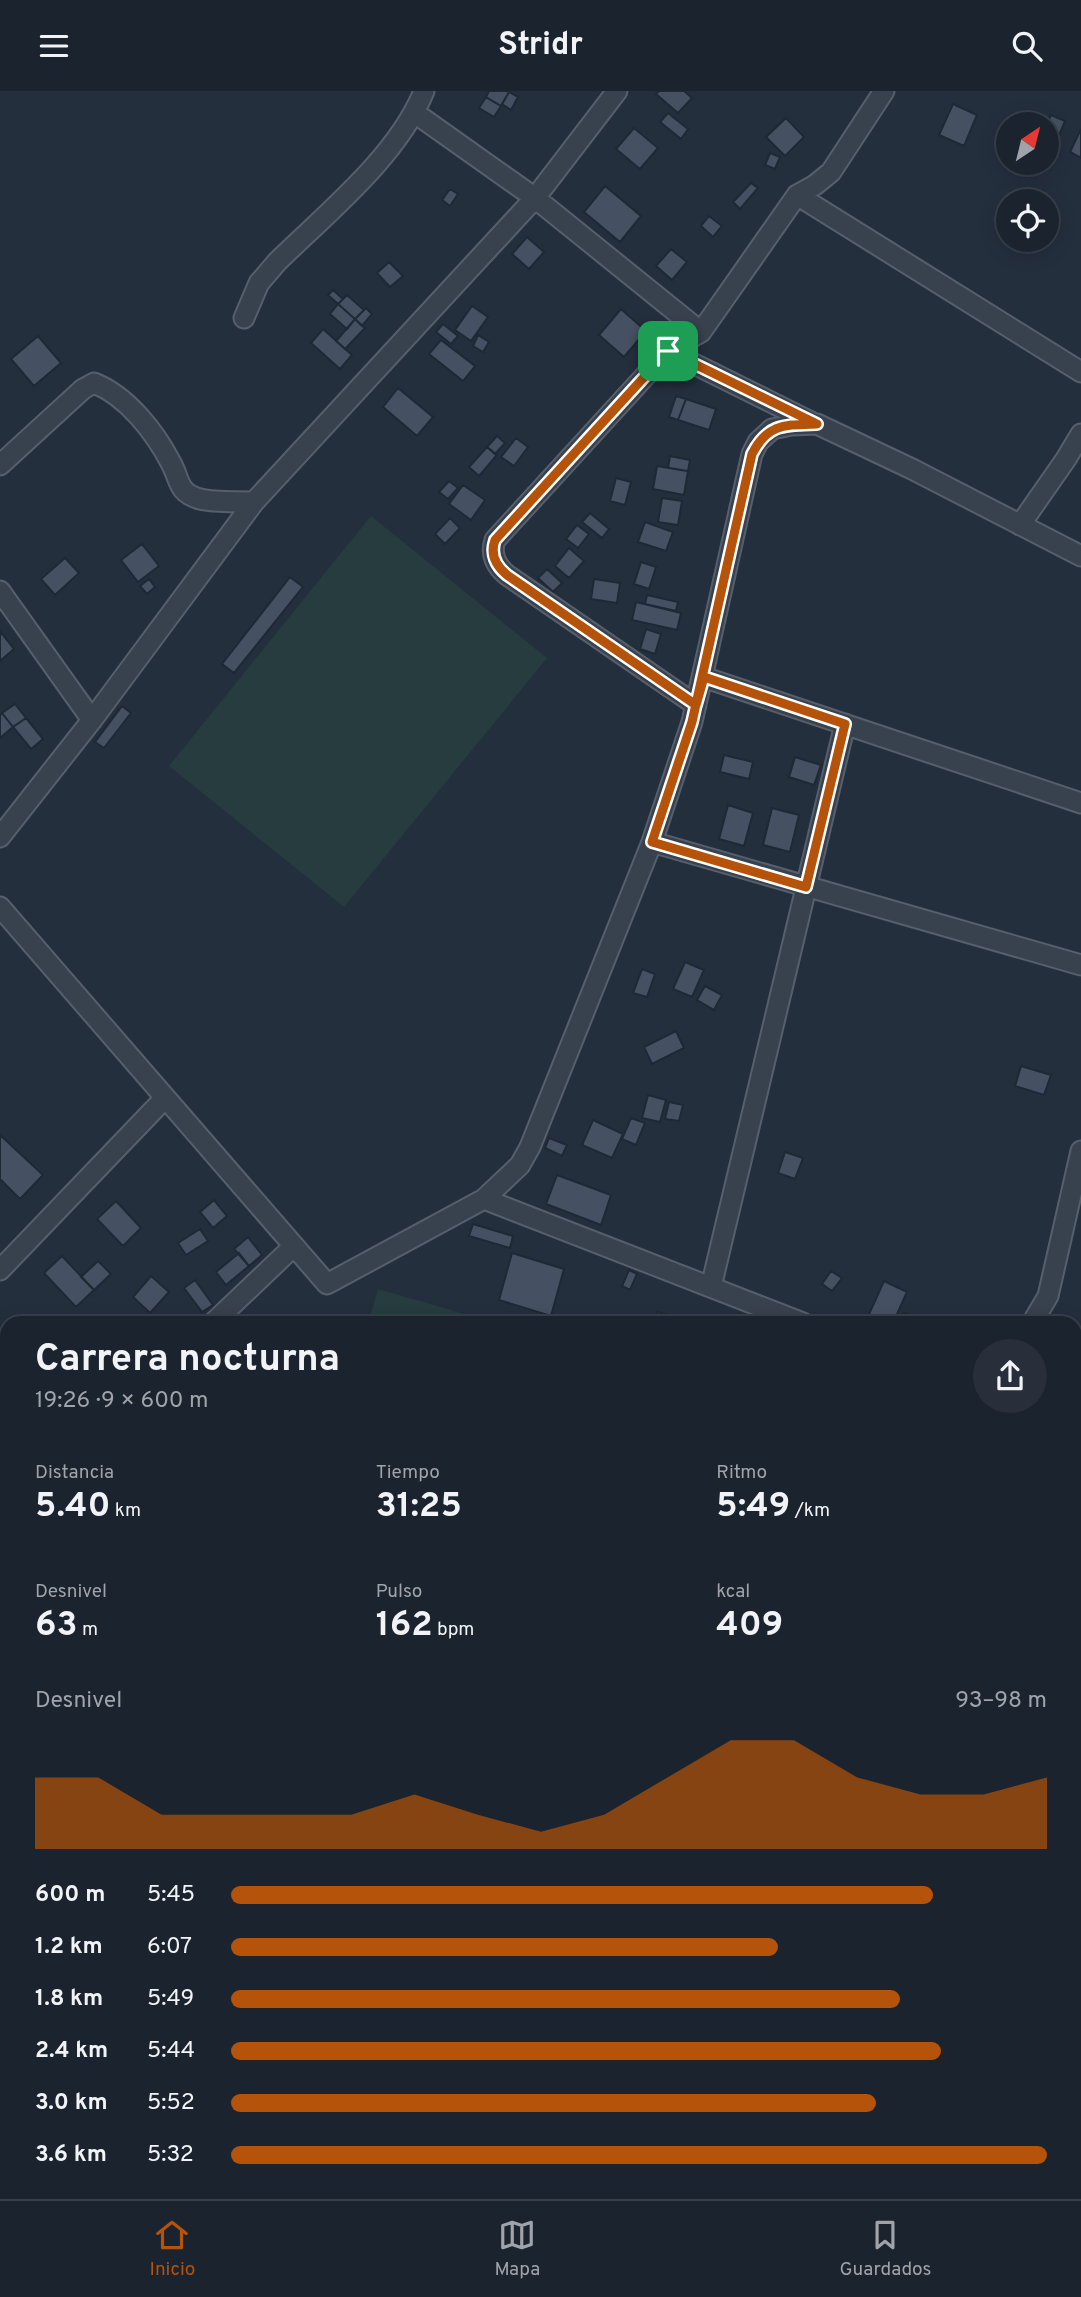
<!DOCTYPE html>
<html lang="es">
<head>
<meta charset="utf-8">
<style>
	:root { --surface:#1b232e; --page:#282f3a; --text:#f1f3f6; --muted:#a0a4aa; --line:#39404a; --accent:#b45309 }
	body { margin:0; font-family:Overpass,sans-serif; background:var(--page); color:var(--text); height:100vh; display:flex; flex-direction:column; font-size:26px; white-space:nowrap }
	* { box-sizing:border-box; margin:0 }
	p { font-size:23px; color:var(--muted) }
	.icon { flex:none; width:38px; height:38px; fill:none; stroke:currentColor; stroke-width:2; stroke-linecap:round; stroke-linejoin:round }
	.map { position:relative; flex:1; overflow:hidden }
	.panel { position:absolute; left:0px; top:1225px; width:1082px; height:884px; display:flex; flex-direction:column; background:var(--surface); border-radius:21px 21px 0 0; box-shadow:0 4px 18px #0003,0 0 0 2px var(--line) }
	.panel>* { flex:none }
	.needle { width:46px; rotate:35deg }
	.buttons { position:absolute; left:996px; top:21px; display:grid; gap:14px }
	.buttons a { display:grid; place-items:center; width:63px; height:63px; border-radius:50%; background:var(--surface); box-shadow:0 4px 18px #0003,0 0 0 2px var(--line); font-size:35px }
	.pin { position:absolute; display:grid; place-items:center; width:60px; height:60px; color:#fff; margin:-30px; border-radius:14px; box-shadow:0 4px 10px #0006 }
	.round { display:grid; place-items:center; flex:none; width:74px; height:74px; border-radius:37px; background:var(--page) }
	.headline { display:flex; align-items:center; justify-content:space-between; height:119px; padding:0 35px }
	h1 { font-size:38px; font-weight:700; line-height:52px }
	.metrics { display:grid; grid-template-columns:repeat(3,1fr); gap:10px; height:119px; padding:7px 35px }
	.metrics div { display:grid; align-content:center }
	.metrics b { font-size:35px; font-weight:700 }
	.metrics small { font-size:19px; font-weight:400 }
	.metrics p { font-size:19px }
	.chart { height:196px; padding:14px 35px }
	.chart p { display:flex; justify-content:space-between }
	.chart svg { width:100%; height:126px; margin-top:7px; fill:var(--accent); opacity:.7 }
	ul { padding:0 35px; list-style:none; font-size:23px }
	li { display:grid; grid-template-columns:112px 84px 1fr; align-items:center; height:52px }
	li i { height:18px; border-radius:9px; background:var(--accent) }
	header { display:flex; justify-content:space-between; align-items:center; height:91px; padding:0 35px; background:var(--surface); font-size:32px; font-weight:700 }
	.menu { display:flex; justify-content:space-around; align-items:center; height:98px; border-top:2px solid var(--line); background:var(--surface); font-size:19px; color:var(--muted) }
	.menu a { display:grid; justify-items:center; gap:4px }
	.menu .selected { color:var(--accent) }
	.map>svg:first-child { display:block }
</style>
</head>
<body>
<header><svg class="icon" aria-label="menu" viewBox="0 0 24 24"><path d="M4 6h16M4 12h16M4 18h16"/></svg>Stridr<svg class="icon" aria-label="search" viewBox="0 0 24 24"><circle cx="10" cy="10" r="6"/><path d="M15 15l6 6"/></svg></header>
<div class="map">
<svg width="1081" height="2108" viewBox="0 0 1081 2108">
	<rect width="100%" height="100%" fill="#242f3e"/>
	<path fill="#263c3f" d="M371,425L547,567L344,816L169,675Z
		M378,1198L496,1232H368Z"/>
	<path fill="#455162" stroke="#1f2835" stroke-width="2" d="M489,0H508L509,1L501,15L486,6Z
		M659,0H684L692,7L678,22L656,3Z
		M509,1L518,6L511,19L502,13Z
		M486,6L501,15L494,26L479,17Z
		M953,13L977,24L964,55L939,44Z
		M668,22L688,38L681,48L660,31Z
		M1051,24L1065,30L1053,59L1046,56V34Z
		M786,27L804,46L785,65L766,46Z
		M634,37L658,57L640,78L616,58Z
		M1081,38V67L1070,61Z
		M770,62L780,66L775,78L765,74Z
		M751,92L758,97L740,118L733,111Z
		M605,95L641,125L620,151L584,121Z
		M450,98L458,103L450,115L442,109Z
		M709,125L722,135L713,146L701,135Z
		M527,146L544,161L529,178L512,163Z
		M671,158L687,171L672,189L656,175Z
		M389,171L403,185L390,196L377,182Z
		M333,199L343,208L338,213L328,204Z
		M347,204L364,219L355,228L338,213Z
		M338,213L355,228L347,238L330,223Z
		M472,215L488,226L471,250L455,239Z
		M366,217L372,223L362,235L355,228Z
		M621,218L646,240L624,266L599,244Z
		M355,228L365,237L345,258L336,250Z
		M443,233L458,245L451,253L436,241Z
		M323,238L352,264L340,278L311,252Z
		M478,244L489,251L483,261L473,255Z
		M38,245L61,272L34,295L11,268Z
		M441,249L475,275L463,290L429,263Z
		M398,297L433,326L417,345L383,316Z
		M676,305L686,308L678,329L669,326Z
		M686,308L716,318L709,339L678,329Z
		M497,345L505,352L495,363L487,356Z
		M516,347L528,356L514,375L501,366Z
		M487,356L497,364L479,385L469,376Z
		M670,365L690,369L688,380L668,377Z
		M657,375L688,380L684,404L653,398Z
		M616,387L631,391L625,414L610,410Z
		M449,390L458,397L448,408L439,401Z
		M463,394L485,409L471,429L449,413Z
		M662,407L682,410L678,434L658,431Z
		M590,422L609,438L602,447L582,431Z
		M450,427L460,437L445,453L435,443Z
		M645,431L673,441L666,460L638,451Z
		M577,434L589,443L578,457L566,448Z
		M142,453L159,475L138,491L121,469Z
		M569,457L584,470L569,487L555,475Z
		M65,467L79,482L55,504L41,488Z
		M641,471L656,476L649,498L634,493Z
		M547,478L562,492L553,501L538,487Z
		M290,486L303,496L234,582L222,573Z
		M149,488L155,496L147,503L140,495Z
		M594,488L620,492L617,512L591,508Z
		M647,504L678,511L676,520L645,513Z
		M636,511L681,522L677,539L632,529Z
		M646,538L661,543L655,563L640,558Z
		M0,540L14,558L0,570Z
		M15,613L26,627L13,636L2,622Z
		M122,615L131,622L104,657L95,651Z
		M2,622L13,636L0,647V624Z
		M26,627L43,648L31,658L13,636Z
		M724,664L753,671L749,688L720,681Z
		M795,666L821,674L814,694L789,686Z
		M728,714L753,722L744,755L719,748Z
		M772,717L799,724L790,761L763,754Z
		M685,871L704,879L692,906L673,898Z
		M642,878L655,883L647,906L633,902Z
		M705,895L722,904L714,919L697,909Z
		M676,940L684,957L652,973L644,956Z
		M1021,975L1051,984L1044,1004L1015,995Z
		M648,1004L666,1009L660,1031L642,1027Z
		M669,1011L683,1014L679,1030L665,1028Z
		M631,1027L645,1032L636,1054L622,1048Z
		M593,1029L623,1043L612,1067L582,1054Z
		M0,1044L43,1084L20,1108L0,1088Z
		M549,1047L567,1054L562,1065L545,1057Z
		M785,1061L803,1067L795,1088L778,1082Z
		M557,1084L611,1104L601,1134L546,1113Z
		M214,1109L227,1125L213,1137L200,1121Z
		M116,1110L141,1137L123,1155L97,1128Z
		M473,1133L513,1145L510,1157L469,1145Z
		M200,1138L208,1150L186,1164L178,1152Z
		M248,1146L262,1164L249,1175L234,1158Z
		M239,1162L249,1175L226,1194L216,1181Z
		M512,1162L564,1178L551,1225L499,1209Z
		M62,1165L94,1199L76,1216L44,1182Z
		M98,1170L111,1183L94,1199L81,1186Z
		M629,1179L637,1183L630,1199L622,1195Z
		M831,1180L842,1187L832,1200L822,1193Z
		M151,1185L169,1201L150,1222L133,1206Z
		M195,1189L213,1214L202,1221L184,1197Z
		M884,1190L907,1201L893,1232H865Z
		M658,1221L678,1228L677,1232H654Z
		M904,1222L925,1232H898Z
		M7,1302V1321L0,1329V1311Z
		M4,1336L7,1338V1360L3,1365L0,1362V1341Z"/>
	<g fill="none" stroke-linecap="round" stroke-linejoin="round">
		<defs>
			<path id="minor" d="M415,22L535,107L701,241
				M797,104L1081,281
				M244,227L259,192L277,171C327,122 398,65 424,0
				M668,260L811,331
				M0,374L83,298L94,292C127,305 155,341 171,372C180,388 177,402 200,408C216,412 237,410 254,411
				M1020,434L1066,368L1081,343
				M0,500L92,629
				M703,586L1081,712
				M696,614L507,484C496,475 490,463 495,449L668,260L701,241L797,104L815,94L831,81L884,0
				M0,746L92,629L254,411L535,107L617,0
				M652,751L1081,874
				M0,816L327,1193L484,1108L520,1074L530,1056L652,751L692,631L752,363L758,351L772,338L791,334L817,333L912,378L1081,465
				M484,1108L803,1232
				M0,1179L165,1007
				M711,1196L845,633
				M213,1232L294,1155
				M1032,1232L1048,1205L1081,1060
				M1074,1335L1081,1337
				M0,1439L7,1432
				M1074,1643L1081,1645
				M1074,1947L1081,1927
				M1074,2012L1081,2015
				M980,2102L996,2108
				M464,2108L467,2102"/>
		</defs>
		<use href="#minor" stroke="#565f6c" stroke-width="23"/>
		<use href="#minor" stroke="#38414e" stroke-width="19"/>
	</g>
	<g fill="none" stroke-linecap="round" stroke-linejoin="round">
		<defs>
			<path id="route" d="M668,260L817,333C785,334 768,332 752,363L692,631L652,751L806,796L845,633L704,586L696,614L507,484C496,475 490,463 495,449L668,260"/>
		</defs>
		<use href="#route" stroke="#fff" stroke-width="14"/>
		<use href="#route" stroke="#b45309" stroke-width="9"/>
	</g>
</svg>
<div class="buttons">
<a><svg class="needle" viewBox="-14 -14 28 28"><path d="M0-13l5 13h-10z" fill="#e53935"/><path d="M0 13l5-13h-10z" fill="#a0a4aa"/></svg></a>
<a><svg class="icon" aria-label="locate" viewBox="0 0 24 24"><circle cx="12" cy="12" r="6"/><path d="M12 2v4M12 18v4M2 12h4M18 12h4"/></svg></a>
</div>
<div class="pin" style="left:668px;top:260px;background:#1e9e55"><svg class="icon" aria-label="arrive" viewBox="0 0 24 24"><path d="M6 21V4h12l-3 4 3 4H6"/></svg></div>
<section class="panel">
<div class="headline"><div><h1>Carrera nocturna</h1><p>19:26 · 9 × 600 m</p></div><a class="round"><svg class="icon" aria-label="share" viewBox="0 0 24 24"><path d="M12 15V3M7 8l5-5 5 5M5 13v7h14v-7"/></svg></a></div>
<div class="metrics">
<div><p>Distancia</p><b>5.40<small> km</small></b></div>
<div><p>Tiempo</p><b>31:25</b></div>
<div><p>Ritmo</p><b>5:49<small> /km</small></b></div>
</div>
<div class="metrics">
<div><p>Desnivel</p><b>63<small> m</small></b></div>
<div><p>Pulso</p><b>162<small> bpm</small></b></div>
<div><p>kcal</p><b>409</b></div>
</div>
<div class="chart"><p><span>Desnivel</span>93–98 m</p>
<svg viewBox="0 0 160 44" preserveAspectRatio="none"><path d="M0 44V19L10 19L20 32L30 32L40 32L50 32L60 25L70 32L80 38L90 32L100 19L110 6L120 6L130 19L140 25L150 25L160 19V44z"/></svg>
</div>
<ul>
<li><b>600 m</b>5:45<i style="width:86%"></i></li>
<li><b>1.2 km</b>6:07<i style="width:67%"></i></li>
<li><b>1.8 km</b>5:49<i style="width:82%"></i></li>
<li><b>2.4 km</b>5:44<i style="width:87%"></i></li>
<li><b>3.0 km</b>5:52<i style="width:79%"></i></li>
<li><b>3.6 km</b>5:32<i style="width:100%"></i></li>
</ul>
</section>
</div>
<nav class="menu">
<a class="selected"><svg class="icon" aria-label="home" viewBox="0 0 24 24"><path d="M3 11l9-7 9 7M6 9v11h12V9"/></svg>Inicio</a>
<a><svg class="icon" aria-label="map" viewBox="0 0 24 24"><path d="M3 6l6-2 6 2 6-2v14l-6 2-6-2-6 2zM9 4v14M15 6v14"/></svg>Mapa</a>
<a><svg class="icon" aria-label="saved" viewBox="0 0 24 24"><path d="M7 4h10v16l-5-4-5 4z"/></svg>Guardados</a>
</nav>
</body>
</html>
